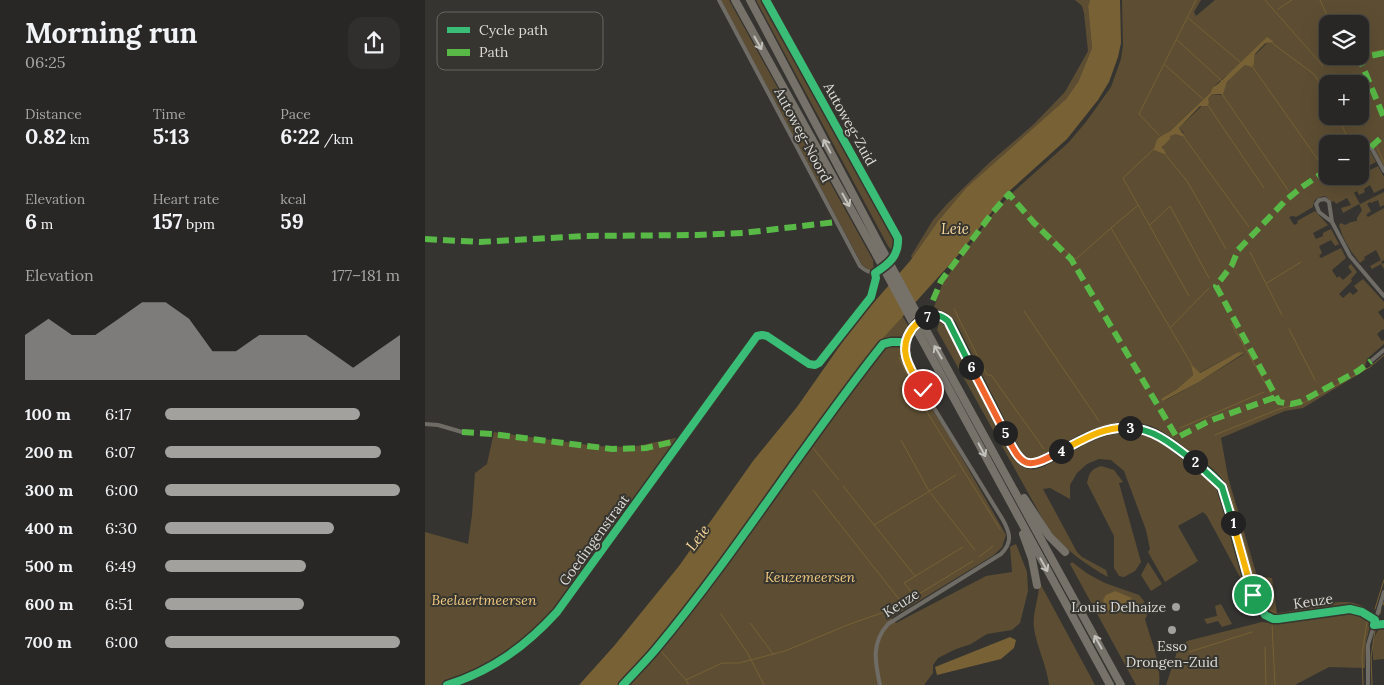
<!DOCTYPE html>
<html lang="en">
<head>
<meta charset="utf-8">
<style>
	:root { --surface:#282725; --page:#302f2d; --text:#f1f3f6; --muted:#a5a5a7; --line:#444442; --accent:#a2a19e }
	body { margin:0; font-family:Lora,serif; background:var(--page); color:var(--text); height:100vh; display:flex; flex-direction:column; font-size:19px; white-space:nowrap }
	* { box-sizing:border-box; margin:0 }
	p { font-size:16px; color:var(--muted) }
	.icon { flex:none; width:28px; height:28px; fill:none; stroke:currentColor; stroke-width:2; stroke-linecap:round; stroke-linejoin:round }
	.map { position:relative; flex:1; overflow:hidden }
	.sheet { display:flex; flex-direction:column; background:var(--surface); width:425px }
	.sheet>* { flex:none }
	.controls { position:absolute; left:894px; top:15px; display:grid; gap:10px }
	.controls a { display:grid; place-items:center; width:50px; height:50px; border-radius:10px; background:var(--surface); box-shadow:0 5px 20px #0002,0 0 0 1px var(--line); font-size:25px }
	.pin { position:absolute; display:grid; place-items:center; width:42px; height:42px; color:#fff; margin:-21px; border:2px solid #fff; border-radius:50%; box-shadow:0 1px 5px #0007 }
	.km { position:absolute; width:25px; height:25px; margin:-12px; border-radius:50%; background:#222; color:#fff; font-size:14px; line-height:25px; text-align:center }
	.round { display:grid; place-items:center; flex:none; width:52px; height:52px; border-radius:15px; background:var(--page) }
	.head { display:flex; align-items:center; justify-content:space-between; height:85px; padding:0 25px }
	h1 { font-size:28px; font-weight:700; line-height:38px }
	.figures { display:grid; grid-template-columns:repeat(3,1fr); gap:8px; height:85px; padding:5px 25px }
	.figures div { display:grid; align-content:center }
	.figures b { font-size:21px; font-weight:700 }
	.figures small { font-size:14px; font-weight:400 }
	.figures p { font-size:14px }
	.chart { height:140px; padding:10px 25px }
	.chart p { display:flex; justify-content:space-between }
	.chart svg { width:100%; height:90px; margin-top:5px; fill:var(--accent); opacity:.7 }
	ul { padding:0 25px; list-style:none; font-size:16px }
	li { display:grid; grid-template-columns:80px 60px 1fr; align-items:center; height:38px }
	li i { height:12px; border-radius:6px; background:var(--accent) }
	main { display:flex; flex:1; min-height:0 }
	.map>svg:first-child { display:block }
</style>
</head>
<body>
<main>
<section class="sheet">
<div class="head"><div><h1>Morning run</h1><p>06:25</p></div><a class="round"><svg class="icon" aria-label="share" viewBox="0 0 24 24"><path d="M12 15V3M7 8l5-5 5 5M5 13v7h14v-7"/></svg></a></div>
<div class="figures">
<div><p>Distance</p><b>0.82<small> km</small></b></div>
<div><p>Time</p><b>5:13</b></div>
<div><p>Pace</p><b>6:22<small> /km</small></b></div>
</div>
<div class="figures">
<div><p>Elevation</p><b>6<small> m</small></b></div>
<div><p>Heart rate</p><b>157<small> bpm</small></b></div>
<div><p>kcal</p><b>59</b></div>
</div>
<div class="chart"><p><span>Elevation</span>177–181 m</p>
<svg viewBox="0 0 160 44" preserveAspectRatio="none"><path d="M0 44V22L10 14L20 22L30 22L40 14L50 6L60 6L70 14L80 30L90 30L100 22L110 22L120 22L130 30L140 38L150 30L160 22V44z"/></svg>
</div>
<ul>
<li><b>100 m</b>6:17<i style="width:83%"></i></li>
<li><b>200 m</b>6:07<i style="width:92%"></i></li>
<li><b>300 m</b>6:00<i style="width:100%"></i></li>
<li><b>400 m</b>6:30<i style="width:72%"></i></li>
<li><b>500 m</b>6:49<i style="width:60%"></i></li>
<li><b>600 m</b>6:51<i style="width:59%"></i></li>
<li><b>700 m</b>6:00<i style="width:100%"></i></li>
</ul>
</section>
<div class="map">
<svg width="959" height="685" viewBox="0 0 959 685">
	<rect width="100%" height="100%" fill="#353431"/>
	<path fill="#5d4e33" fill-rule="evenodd" d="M296,0H304L448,260L449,271L444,270L437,265Z
		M331,0H339L471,239V247L469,253L463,246Z
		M650,0H665L663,6L667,48L653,82L641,99L542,187L513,221L487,258L486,256L508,220L522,204L565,162L608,125L640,92L663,51L659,13L657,6Z
		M697,0H776L769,12L771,16L790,0H959V167L949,148L944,149L951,162L935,170V165L943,162L940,155L935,158V144H902V176H928L933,185L942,179L939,173L953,166L959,177V188L949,193L945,185L939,189L940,192L934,195L932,191L929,193L935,204L959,192V205L955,207L953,200L946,203L945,202L942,204L946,211L941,215L943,217L959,208V260L956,262L957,264L959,263V269L956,264L947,269L945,266L956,260L951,250L939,257L940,259L935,263C926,252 918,240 914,225L916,223L920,225L926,222L932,221V218L937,210L934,204L918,213L916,208L926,205L922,198L911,204L909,201L907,202L900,196C893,197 888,199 888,207L871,217L868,216L864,217L869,225L873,223L872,221L890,211L903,225L888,233L891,239L898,236V233L906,229L914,244L910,246L906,240L894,246L897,253L894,256L896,258L916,248L921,258L907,270L912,278L914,276L918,280L927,272L923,267L926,264L932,272L926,279L927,281L914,294L918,298L925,292L928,295L933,291L929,286L938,279L959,302V308L953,312L959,320V330L958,329L952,334L957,341L959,340V344L942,359L939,371L878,408L860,411L796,438L803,477L832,576L847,578L852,613C879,611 919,592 942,609L939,618L946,622L941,642L940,668L904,667L870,685H741L752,652L762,641L837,622L845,623L848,622L846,615L839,608L835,602L826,575L799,484L794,479L792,485V491L822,586L816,579L782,516L778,512L753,526L773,561L740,582L723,552L725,549L721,530L699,471L686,460L674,459L662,464L652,473L645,485V499L625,488L618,489L652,552L657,557L681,570L683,577C661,565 643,551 625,532L512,330L517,312L509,307L518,282L567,215L587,193L643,143L661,122L686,87L696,59L698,46ZM902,24H935V56H902ZM846,39L830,55L829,64L820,65L802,82L796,95L787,94C778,106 766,116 754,128L759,133L747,134L738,144V149L730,145L785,93L788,87ZM902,84H935V116H902ZM813,352L819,354L774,382L739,401L768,375L767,365L774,373Z
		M477,315L485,329L478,341L477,350L493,387L525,437L581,535L577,547L569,555L466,618L471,623L561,576L587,572L585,547L591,544L602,572L603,591L595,623L587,630L562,634L546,644L531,649L513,658L508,665V673L499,685H195L233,643L254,617L431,371Z
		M69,432L171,446L207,447L255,437L142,597L101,642L70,662L41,677L16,685H0V532L43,544L47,515L50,473L62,464Z
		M676,466L689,470L698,482L694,483L716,562L710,571L699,577L694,576L689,568V536L662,483C664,473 666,469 676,466Z
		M647,562L663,574L680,583L714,595L719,601L722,616L720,619C725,638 737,665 734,685H711L645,564Z
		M723,562L737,584L726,591L716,575Z
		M614,585H616L670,685H624C622,666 612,648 609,628C607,613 614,599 614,585Z
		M796,604L807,624L797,627L793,621L782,624L779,619L792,616L790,606Z
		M955,628H959V659L948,660C948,650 947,636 955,628Z"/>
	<path fill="#776135" d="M665,0H695L696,43L693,57L684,82L673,100L642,139L580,195L535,253L451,346L233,643L195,685H154L189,646L254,566L328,461L372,407L430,324L485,261L513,221L542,187L641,99L653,82L667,48L663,6Z
		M842,37L849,42L840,43L830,54L829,64L827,67L820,65L802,82L798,94H787L783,99L784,103L782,106H775L754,128L760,137L751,134L745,136V139L737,147L741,153L739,154L729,150C732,135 735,138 745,131L785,93L788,87L793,84Z
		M813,352L819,353L774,382L738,401L736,399L751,390L768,375L766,364L775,373Z
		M690,591L707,598L695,608L684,613L678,600L681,595Z
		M585,637L591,640L589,648L576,659L512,675L510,667Z"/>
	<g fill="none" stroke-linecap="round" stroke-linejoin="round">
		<path stroke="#776135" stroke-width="1" d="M840,0L898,66
			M895,0L906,24
			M853,9L867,0
			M763,18L815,62
			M752,40L797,81
			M847,43L890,75L902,99
			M946,52L959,50
			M921,56L923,60
			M740,65L778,99
			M827,66L896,164
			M797,94L863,190
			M782,104L839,188
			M912,116L923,138
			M734,135L714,114L771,0
			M759,137L824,227
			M952,147L959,163
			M730,148L698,178L764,296
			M739,153L762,181L801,249
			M596,205L647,257L651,259L685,229
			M712,206L686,228L767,365
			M725,225L745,206L784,278
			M825,252L857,315
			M842,283L876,262
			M529,309L562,375H566L619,449
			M599,311L674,421
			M807,325L847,395
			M746,327L784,288
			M864,329L890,380
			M474,357L492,396L575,529
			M755,428L839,392
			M660,433C688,417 721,419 748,438
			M790,435L854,409L880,402L945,367L959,355
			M476,440L504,491L550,550
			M757,446L796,476L803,486L829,577L834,588L841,608L853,614L897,609
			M388,448L414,480
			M418,486L490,576
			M388,490L477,603
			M449,525L531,475
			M554,557L568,546
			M489,595L479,583L538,547
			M958,605L959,602
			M909,607L927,606L940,610
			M950,609L959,580
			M296,614L322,652L339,685
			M955,614L956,609
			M325,623L348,654
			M953,628L959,627
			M840,647L841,685
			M236,651L261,680L297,663H314L360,651L425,624L471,608L548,561
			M764,652L827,632
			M261,680L264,685
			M850,685L847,623L929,613L940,618L942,621L937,655L938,685
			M947,685L946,657L950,631"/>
		<path stroke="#6f6b65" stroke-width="4" d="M294,0L435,266C444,274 449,274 458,267
			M341,0L473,238C474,249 471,255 463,263
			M940,146L946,147L959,171
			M907,222L894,212L891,204L894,200L900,199L904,202L907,222L925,256L959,296
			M495,320C505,313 514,313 523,321L590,452C594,458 600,464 608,464C616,463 623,458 629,455C655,441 680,424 711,428C731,430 748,445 763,457C775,466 789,475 797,487L824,583L829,595L840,615L848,619H853L925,609L937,612L950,620
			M946,361L959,350
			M0,424L13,425L37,432
			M949,625L959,624
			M22,685C106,659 142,601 189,534C214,499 239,463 264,429C277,410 290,391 304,373
			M455,685C450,662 446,643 463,624L576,554C588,542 585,533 578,520L498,390L484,363L480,355V342L490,325
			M943,685V645L959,592"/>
		<path stroke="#767169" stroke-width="8" d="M310,0L452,256
			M325,0L458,251
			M501,330L696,685
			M495,336L685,685
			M599,498L624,536L640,552
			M598,534L607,559L612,585"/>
		<path stroke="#767169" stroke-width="8" d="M458,251L501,330
			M452,256L495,336"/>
		<path stroke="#58b947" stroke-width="6" stroke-dasharray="12 6" stroke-linecap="butt" d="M959,53L940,57L936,62L959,118
			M946,147L959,135
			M935,148L940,146
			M902,170L877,187L861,200L813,250L807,265L791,286L854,402L866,404L875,402L933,371L946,361
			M0,239L55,242L159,236L272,235L318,233L411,222
			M501,317L516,281L568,212L584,194L609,223L646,259L751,436L753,437L784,421L851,397
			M37,432L67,434L187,449L221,448L247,442L253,443"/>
		<defs>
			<path id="cycleway" d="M22,685C67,671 101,646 132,612L332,336L337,335L342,336L384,364L390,365L394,363L446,297L451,278L450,273C464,264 474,256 473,238L341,0
				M198,685C209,673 221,661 231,649C312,552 379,443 458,344L466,342H480C487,323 509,302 526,325L590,452C594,458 600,464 608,464C616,463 623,458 629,455C655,441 680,424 711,428C731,430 748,445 763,457C775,466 789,475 797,487L824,583L829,595L840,615L848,619H853L925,609L937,612L950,620L949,625L959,624"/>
		</defs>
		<use href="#cycleway" stroke="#37352f" stroke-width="11"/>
		<use href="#cycleway" stroke="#3abd76" stroke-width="8"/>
	</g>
	<defs><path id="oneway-shaft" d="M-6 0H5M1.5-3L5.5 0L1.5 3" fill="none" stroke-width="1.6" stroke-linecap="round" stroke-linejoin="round" transform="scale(1.25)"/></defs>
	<g stroke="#c3c1bc">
		<use href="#oneway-shaft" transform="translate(333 43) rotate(61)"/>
		<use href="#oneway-shaft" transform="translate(402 146) rotate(-118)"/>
		<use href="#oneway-shaft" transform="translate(421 200) rotate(61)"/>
		<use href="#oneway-shaft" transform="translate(513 352) rotate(-120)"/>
		<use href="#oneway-shaft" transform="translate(557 450) rotate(62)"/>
		<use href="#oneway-shaft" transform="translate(619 565) rotate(61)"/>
		<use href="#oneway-shaft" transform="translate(673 642) rotate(-119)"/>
	</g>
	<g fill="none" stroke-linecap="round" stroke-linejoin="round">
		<defs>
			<path id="split-1" d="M808,523L828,595"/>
			<path id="split-2" d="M770,462L797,487L808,523"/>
			<path id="split-3" d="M705,428C731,429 750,447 770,462"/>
			<path id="split-4" d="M636,451C659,439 679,426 705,428"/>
			<path id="split-5" d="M580,433C598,469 601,470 636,451"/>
			<path id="split-6" d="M546,367L580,433"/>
			<path id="split-7" d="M502,317C511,314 516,315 523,321L546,367"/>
			<path id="split-8" d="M498,390C486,370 471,351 487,329C491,324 496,320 502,317"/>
		</defs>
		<use href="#split-1" stroke="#fff" stroke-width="10"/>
		<use href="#split-2" stroke="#fff" stroke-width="10"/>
		<use href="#split-3" stroke="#fff" stroke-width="10"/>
		<use href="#split-4" stroke="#fff" stroke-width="10"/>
		<use href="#split-5" stroke="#fff" stroke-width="10"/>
		<use href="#split-6" stroke="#fff" stroke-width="10"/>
		<use href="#split-7" stroke="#fff" stroke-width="10"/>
		<use href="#split-8" stroke="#fff" stroke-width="10"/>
		<use href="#split-1" stroke="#f5b400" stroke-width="6"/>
		<use href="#split-2" stroke="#22a559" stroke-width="6"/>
		<use href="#split-3" stroke="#22a559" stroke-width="6"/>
		<use href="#split-4" stroke="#f5b400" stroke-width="6"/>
		<use href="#split-5" stroke="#f0652b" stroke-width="6"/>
		<use href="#split-6" stroke="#f0652b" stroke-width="6"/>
		<use href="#split-7" stroke="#22a559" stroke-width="6"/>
		<use href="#split-8" stroke="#f5b400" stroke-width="6"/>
	</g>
	<g fill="#a2a19e" stroke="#37352f" stroke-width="2">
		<circle cx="751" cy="607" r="5"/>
		<circle cx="747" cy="630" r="5"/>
	</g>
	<g text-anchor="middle" stroke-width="4" stroke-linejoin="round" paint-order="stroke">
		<g font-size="14" fill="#dddcd8" stroke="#37352f">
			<text transform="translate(425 124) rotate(61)" y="5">Autoweg-Zuid</text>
			<text transform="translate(378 135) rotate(62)" y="5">Autoweg-Noord</text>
			<text transform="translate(169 540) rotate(-54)" y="5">Goedingenstraat</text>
			<text transform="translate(888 601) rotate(-8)" y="5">Keuze</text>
			<text transform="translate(476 603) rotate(-33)" y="5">Keuze</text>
		</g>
		<g font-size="14" font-style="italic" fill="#f0c87e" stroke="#37352f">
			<text x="385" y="582">Keuzemeersen</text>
			<text x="59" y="605">Beelaertmeersen</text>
		</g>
		<g font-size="14" fill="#dddcd8" stroke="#37352f" text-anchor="end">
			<text x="741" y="612">Louis Delhaize</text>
			<text x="747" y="651" text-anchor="middle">Esso<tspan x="747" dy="16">Drongen-Zuid</tspan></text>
		</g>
		<g font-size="15" font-style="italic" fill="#f8d89e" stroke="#37352f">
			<text x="530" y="234">Leie</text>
			<text transform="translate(273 538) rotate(-53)" y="5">Leie</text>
		</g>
	</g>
	<rect x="12" y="12" width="166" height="58" rx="8" fill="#37352f" stroke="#696762" stroke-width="1"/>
	<rect x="22" y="27" width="23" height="6" fill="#3abd76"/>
	<rect x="22" y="49" width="23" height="7" fill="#58b947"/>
	<g font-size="14" fill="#dddcd8">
		<text x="54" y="35">Cycle path</text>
		<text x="54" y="57">Path</text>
	</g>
</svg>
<div class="controls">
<a><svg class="icon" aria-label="layers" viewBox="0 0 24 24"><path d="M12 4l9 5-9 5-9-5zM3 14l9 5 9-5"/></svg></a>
<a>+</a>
<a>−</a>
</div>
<div class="pin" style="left:828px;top:595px;background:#1e9e55"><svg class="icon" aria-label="arrive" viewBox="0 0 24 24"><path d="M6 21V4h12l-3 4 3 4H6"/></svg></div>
<div class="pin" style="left:498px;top:390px;background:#d93025"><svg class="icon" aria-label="check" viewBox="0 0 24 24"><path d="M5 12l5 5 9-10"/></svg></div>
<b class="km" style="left:808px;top:523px">1</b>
<b class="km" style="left:770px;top:462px">2</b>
<b class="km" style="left:705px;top:428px">3</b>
<b class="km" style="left:636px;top:451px">4</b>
<b class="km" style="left:580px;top:433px">5</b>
<b class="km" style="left:546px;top:367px">6</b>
<b class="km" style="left:502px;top:317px">7</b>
</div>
</main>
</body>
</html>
